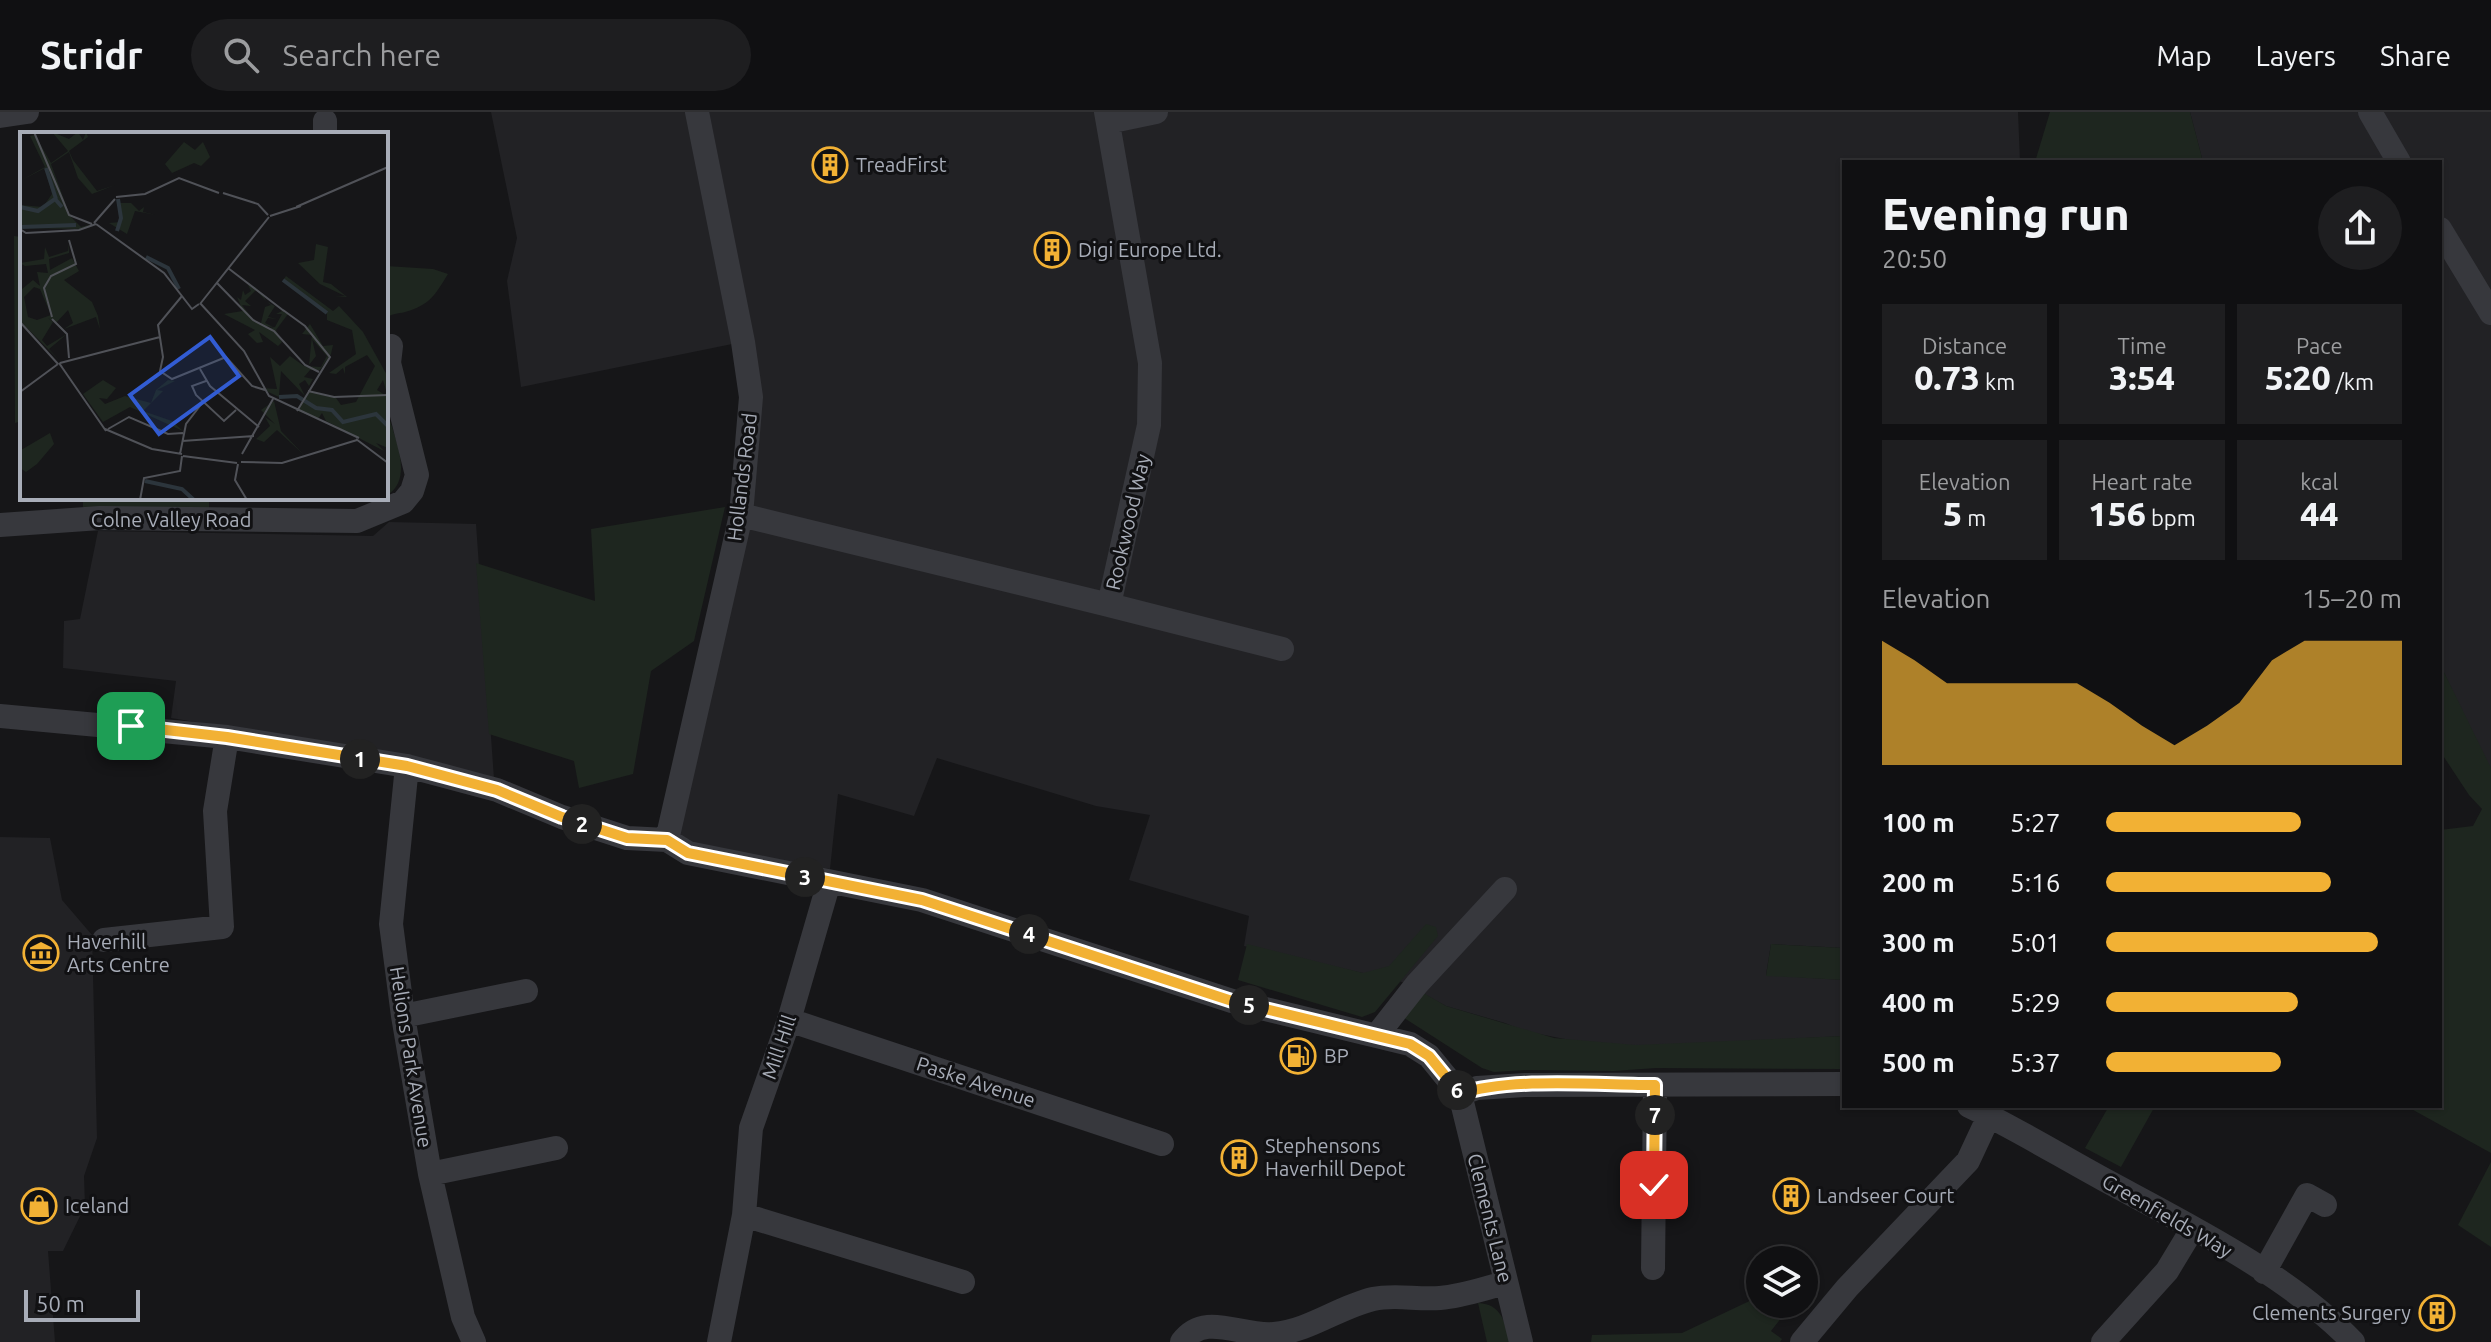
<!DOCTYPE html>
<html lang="en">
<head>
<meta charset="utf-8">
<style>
	:root { --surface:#101012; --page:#1e1e20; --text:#f1f3f6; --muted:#9c9d9f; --line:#303032; --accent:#f2b134 }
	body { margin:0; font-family:Ubuntu,sans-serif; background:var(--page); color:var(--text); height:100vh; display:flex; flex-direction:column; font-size:30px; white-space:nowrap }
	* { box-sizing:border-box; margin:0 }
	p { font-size:26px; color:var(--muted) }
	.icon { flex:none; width:44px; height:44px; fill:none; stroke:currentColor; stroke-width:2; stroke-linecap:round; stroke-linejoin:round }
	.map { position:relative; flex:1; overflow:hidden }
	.drawer { position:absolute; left:1842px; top:48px; width:600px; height:948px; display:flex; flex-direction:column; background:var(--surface); border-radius:0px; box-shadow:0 2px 6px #0004,0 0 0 2px var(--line) }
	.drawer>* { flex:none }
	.buttons { position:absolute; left:1746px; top:1134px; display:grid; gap:16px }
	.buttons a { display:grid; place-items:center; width:72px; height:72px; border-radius:50%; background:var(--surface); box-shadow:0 2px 6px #0004,0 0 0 2px var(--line); font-size:40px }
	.scale { position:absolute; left:24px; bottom:20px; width:116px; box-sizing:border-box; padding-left:8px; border:4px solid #a8adb8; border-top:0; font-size:22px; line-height:28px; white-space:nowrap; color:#a8adb8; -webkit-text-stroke:6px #111113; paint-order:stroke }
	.pin { position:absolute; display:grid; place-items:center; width:68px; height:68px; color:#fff; margin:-34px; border-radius:16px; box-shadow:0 4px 12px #0006 }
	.km { position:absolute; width:40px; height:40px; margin:-20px; border-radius:50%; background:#222; color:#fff; font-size:22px; line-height:40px; text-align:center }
	.round { display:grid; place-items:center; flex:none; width:84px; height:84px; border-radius:42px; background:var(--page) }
	.head { display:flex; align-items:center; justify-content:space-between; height:136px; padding:0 40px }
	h1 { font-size:44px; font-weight:800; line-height:60px }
	.figures { display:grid; grid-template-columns:repeat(3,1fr); gap:12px; height:136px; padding:8px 40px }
	.figures div { display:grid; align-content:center; border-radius:0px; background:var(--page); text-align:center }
	.figures b { font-size:34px; font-weight:800 }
	.figures small { font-size:22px; font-weight:400 }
	.figures p { font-size:22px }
	.chart { height:224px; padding:16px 40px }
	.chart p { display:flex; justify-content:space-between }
	.chart svg { width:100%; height:144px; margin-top:8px; fill:var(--accent); opacity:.7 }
	ul { padding:0 40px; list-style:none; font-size:26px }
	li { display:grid; grid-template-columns:128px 96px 1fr; align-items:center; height:60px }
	li i { height:20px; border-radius:10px; background:var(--accent) }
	header { display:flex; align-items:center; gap:48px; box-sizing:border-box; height:112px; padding:0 40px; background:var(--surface); border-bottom:2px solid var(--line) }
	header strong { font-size:38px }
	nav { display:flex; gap:44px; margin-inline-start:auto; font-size:28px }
	.search { width:560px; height:72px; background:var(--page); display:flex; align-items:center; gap:20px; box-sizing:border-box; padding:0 28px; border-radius:44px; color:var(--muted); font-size:30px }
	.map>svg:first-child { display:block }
</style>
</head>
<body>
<header>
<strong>Stridr</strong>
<div class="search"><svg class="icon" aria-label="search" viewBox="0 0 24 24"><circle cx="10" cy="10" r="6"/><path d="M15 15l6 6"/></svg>Search here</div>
<nav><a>Map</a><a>Layers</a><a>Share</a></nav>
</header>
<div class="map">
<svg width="2491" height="1230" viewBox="0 0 2491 1230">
	<rect width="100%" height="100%" fill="#161618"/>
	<path fill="#222225" d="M491,0H2018L2020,50H1844V836L1771,832L1766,863L1844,868V924L1656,934L1595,933L1524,919L1505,911L1446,894L1402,870L1244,834L1249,804L1129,768L1150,703L1096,694L937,646L914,704L838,682L830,757L667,728L741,403L742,230L521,275L507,169L517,126Z
		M2190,0H2491V662L2440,552V50H2203Z
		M389,410L476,412L494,667L379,640L171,606L176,569L63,556L64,509L80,507L98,419L373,424Z
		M0,725L50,726L62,788L92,823L97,1026L84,1064L85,1094L63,1139H48L55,1230H0Z"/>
	<path fill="#1e261f" d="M2050,0H2190L2203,50H2035Z
		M14,124L22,125V309L15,311Z
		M386,154L433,157L448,162C435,183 430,193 405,200C397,202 393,201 386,206Z
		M386,296C393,322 416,367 386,384Z
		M83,386H209V397L83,395Z
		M725,395L694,529L651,559L633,662L579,676L574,649L489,622L476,451L595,489L591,417Z
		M2440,552L2491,656V1041L2406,994H2440V718L2473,714L2482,697L2469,683L2440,639Z
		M1426,812L1436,815L1438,824L1375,900L1362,905L1238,868L1247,832L1363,861L1389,854Z
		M1771,832L1844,836V868L1766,864Z
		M1420,879L1446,894L1554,926L1636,933L1844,924V957L1656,956L1614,959L1527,958L1494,960L1482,956L1398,902Z
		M2109,994H2155L2121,1055L2085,1036Z
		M2491,1050V1135L2458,1113Z
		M1760,1184V1192H1792L1771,1219L1782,1227L1780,1230H1591L1592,1223L1682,1221Z
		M1478,1191C1502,1192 1505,1211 1510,1230H1487Z"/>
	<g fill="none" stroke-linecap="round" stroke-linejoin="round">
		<path stroke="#37383d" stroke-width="24" d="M2370,0L2399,50
			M0,4L27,0
			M325,9V22
			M1108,10L1156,0
			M2440,117L2491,201
			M741,403L1109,493L1149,313L1150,251L1106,0
			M0,413L100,406L357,409L403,390L412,379L417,363L389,251L391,234
			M1109,493L1282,537
			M0,604L227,625L407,654L497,678L562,705L627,726L667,728L688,741L922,788L1232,889L1410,932L1429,944L1460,982L1521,1230
			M407,654L391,812L403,904L430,1062L463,1205L474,1230
			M667,728L741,403L751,285L743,230L697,0
			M104,828L222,815L215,699L227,625
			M403,904L526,879
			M789,908L1162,1032
			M1377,923L1417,872L1505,777
			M1460,982L1477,976L1525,973L1844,972
			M1969,994C2015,1016 2059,1043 2103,1067C2186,1112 2288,1162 2353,1230
			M430,1062L556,1036
			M744,1103L963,1170
			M1653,1156L1655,973
			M2264,1160L2307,1083L2325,1093
			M719,1230L744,1103L751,1016L789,908L829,770
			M1182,1230C1205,1199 1240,1225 1274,1222C1309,1219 1339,1195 1373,1187C1395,1182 1417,1188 1440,1186C1463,1184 1485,1176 1506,1171
			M1802,1230L1847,1176L1968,1049L1989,1004
			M2103,1230L2167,1159L2193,1116"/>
	</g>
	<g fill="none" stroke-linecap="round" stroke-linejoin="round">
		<defs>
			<path id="route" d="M131,614L227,625L407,654L497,678L562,705L627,726L667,728L688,741L922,788L1232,889L1410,932L1429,944L1460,982C1511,965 1600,973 1655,973L1654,1073"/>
		</defs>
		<use href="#route" stroke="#fff" stroke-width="16"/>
		<use href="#route" stroke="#f2b134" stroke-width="10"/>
	</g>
	<defs>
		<symbol id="building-ring" viewBox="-11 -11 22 22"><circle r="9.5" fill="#111113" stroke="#f2b134" stroke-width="1.5"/><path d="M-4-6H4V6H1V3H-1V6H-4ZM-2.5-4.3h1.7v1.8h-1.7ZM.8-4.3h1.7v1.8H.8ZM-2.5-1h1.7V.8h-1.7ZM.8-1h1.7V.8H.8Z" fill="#f2b134"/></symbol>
		<symbol id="museum-ring" viewBox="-11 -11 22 22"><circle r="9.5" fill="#111113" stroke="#f2b134" stroke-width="1.5"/><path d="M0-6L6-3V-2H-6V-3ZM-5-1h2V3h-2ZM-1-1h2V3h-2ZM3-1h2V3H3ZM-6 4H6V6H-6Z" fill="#f2b134"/></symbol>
		<symbol id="fuel-ring" viewBox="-11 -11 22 22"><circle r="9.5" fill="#111113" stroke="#f2b134" stroke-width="1.5"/><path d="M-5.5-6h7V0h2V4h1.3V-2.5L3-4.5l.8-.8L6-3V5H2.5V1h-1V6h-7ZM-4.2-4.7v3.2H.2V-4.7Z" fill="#f2b134"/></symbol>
		<symbol id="shop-ring" viewBox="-11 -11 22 22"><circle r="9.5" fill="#111113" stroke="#f2b134" stroke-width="1.5"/><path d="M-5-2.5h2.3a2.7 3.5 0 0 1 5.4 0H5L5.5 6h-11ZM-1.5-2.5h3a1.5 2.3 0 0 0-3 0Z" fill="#f2b134"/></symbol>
	</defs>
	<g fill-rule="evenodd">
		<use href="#building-ring" x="810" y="33" width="40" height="40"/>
		<use href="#building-ring" x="1032" y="118" width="40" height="40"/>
		<use href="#museum-ring" x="21" y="821" width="40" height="40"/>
		<use href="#fuel-ring" x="1278" y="924" width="40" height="40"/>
		<use href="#building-ring" x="1219" y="1026" width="40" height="40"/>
		<use href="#building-ring" x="1771" y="1064" width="40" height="40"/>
		<use href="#shop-ring" x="19" y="1074" width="40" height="40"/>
		<use href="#building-ring" x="2417" y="1181" width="40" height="40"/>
	</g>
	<g text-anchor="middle" stroke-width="6" stroke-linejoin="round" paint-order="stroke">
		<g font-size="20" fill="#a8adb8" stroke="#111113" text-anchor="start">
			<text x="856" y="60">TreadFirst</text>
			<text x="1078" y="145">Digi Europe Ltd.</text>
			<text x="67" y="837">Haverhill<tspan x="67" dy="23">Arts Centre</tspan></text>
			<text x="1324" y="951">BP</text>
			<text x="1265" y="1041">Stephensons<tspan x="1265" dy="23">Haverhill Depot</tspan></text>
			<text x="1817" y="1091">Landseer Court</text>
			<text x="65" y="1101">Iceland</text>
			<text x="2411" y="1208" text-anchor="end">Clements Surgery</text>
		</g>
		<g font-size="20" fill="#a8adb8" stroke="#111113">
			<text transform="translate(742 365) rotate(-83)" y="7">Hollands Road</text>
			<text x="171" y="415">Colne Valley Road</text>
			<text transform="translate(1128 410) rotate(-77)" y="7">Rookwood Way</text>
			<text transform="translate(779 935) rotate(-71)" y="7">Mill Hill</text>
			<text transform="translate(411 945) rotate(81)" y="7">Helions Park Avenue</text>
			<text transform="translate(976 970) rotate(18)" y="7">Paske Avenue</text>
			<text transform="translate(2167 1104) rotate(30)" y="7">Greenfields Way</text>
			<text transform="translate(1490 1106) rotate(76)" y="7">Clements Lane</text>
		</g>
	</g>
	<g transform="translate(20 20)">
		<rect width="368" height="368" fill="#161618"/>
		<path d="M32,0L49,7L58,0L63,8L66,0L68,5L49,19L53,28L77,59L95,53L72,62L58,46L49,20L31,32L50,84L61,95L72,92L60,97L0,96V73L23,75L32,62L25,36L0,49L25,35L10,4L15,3L31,31L48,19ZM164,10L175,18L183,10L190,25L181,34L174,31L152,41L145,32ZM100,71H111L119,79L124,75L123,80L136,83L115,79L107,102L89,91L101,90ZM49,112V121L29,127L30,138L52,126L59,139L44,148L72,170L78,184L80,197L76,185L44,197L53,191L48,178L36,191L28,186L33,190L22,208L27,214L47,202L29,217L40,229L0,189V139L2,157L13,148L20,154L17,140L28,141L26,132L5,134L0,131L24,127L25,115L29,125L48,119ZM14,155L20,157L31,183L17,188L8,185L4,165ZM296,112L308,115L303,150L311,152L327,165L315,164H325L300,152L278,131L294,128ZM266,144L313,179L319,174L343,200L368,245L366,258L363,248L357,258L365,263L368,257V316L356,311L364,319L306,289L302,281L298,287L278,279L288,260L316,266L321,273L336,270L355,234L347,223L325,235V242L323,236L316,242L309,241L336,222L332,198L307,188V181L264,147ZM228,153L235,155L243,163L246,169L236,158L225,169L231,174L222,173L235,190L241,191L245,175L251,173L247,170L255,174L248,185L257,187L248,186L245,191L253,195L243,194L248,196L255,195L262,182H256L262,179L257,176L268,182L256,198L262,210L258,214L239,200L243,210L237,211L228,202L235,198L204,182L223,179L217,165L221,168L223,158L225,163L231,159ZM290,192L303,214L313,213L311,222L300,238H290L284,245L293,247L289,254L285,248L279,252L285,264L261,239L259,263L277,264L261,266L240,256L257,257L250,225L260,234L270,224L284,234L301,235L307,224L292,207L296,224L289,233L292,203L282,202ZM83,248L96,256L87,267L79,266L85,272L105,264L131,271L136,258L148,248L155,249L137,258L143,259L123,279L152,289L163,299L110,275L83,290L63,262ZM254,269L261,299L284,323L257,298L244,310L236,307L250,294L245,285L255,292L241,278ZM30,301L34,312L17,332L6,340L0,336L1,318Z" fill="#1e261f" fill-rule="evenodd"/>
		<path fill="none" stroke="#2c353c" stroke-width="4" d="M26,36L36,67M0,75L18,79L35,67L42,75M1,95L56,93M97,99L101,86L98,67M126,125L148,136L159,157M263,148L307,181M259,265L277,264L296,276L312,278L323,290L356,282L368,294M125,349L162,357L174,368"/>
		<path fill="none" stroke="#505258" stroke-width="2" d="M14,0L49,83L72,92M203,61L238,72L248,83M96,65L125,62L159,46L199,61M276,75L368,35M250,84L281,74M74,91L95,67M76,92L144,141L172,177L179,172M0,97L6,101L59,98L76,92M208,136L264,179M197,151L233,188L254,199L285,233L299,240M162,164L138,193L143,225L140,239L152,247L206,225L232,254L245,258M180,171L224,219L249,264L339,306M180,172L249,85M263,178L285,194L310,225L277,279M32,185L24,156L31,144L56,132L49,108M32,187L47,202L49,226M0,190L38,232M40,231L140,205M42,235L39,231L86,299M180,237L190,254L239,295M186,249L172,254L176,263L204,289L216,278M288,259L314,265L368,263M0,260L38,232M85,297L132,317L162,322M88,297L109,285L148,302L163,301M336,307L368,331M162,309L234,304M160,322L166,292L183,270M222,322L253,267M163,324L217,331M221,330L262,331L337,308M218,332L215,348L227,368M120,368L124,346L160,339L162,324"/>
		<path fill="#325cd3" fill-opacity="0.15" stroke="#325cd3" stroke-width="4" d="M190,205L219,244L139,302L110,263Z"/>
		<rect width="368" height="368" fill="none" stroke="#a8adb8" stroke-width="4"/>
	</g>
</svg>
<div class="buttons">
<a><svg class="icon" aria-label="layers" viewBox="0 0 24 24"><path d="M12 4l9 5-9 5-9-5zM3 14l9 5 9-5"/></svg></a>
</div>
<div class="scale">50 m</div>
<div class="pin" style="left:131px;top:614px;background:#1e9e55"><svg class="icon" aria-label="arrive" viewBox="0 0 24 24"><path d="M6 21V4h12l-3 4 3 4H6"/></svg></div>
<div class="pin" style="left:1654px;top:1073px;background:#d93025"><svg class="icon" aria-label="check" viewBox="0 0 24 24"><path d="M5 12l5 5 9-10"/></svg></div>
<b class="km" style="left:360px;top:647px">1</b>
<b class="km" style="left:582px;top:712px">2</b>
<b class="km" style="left:805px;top:765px">3</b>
<b class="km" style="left:1029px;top:822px">4</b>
<b class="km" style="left:1249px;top:893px">5</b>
<b class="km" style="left:1457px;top:978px">6</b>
<b class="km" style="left:1655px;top:1003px">7</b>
<section class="drawer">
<div class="head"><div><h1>Evening run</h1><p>20:50</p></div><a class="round"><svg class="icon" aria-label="share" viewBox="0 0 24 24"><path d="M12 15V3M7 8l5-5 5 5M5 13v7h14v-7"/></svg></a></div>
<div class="figures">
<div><p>Distance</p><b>0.73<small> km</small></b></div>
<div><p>Time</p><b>3:54</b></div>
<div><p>Pace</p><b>5:20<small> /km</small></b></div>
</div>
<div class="figures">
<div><p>Elevation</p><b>5<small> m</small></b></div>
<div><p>Heart rate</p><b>156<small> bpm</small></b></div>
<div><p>kcal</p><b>44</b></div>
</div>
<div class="chart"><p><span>Elevation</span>15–20 m</p>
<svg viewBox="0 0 160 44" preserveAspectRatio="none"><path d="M0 44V6L10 12L20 19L30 19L40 19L50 19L60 19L70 25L80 32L90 38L100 32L110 25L120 12L130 6L140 6L150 6L160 6V44z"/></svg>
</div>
<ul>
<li><b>100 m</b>5:27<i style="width:66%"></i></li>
<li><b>200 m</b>5:16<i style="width:76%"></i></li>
<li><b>300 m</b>5:01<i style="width:92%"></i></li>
<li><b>400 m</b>5:29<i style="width:65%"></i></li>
<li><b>500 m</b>5:37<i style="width:59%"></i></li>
</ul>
</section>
</div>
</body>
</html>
